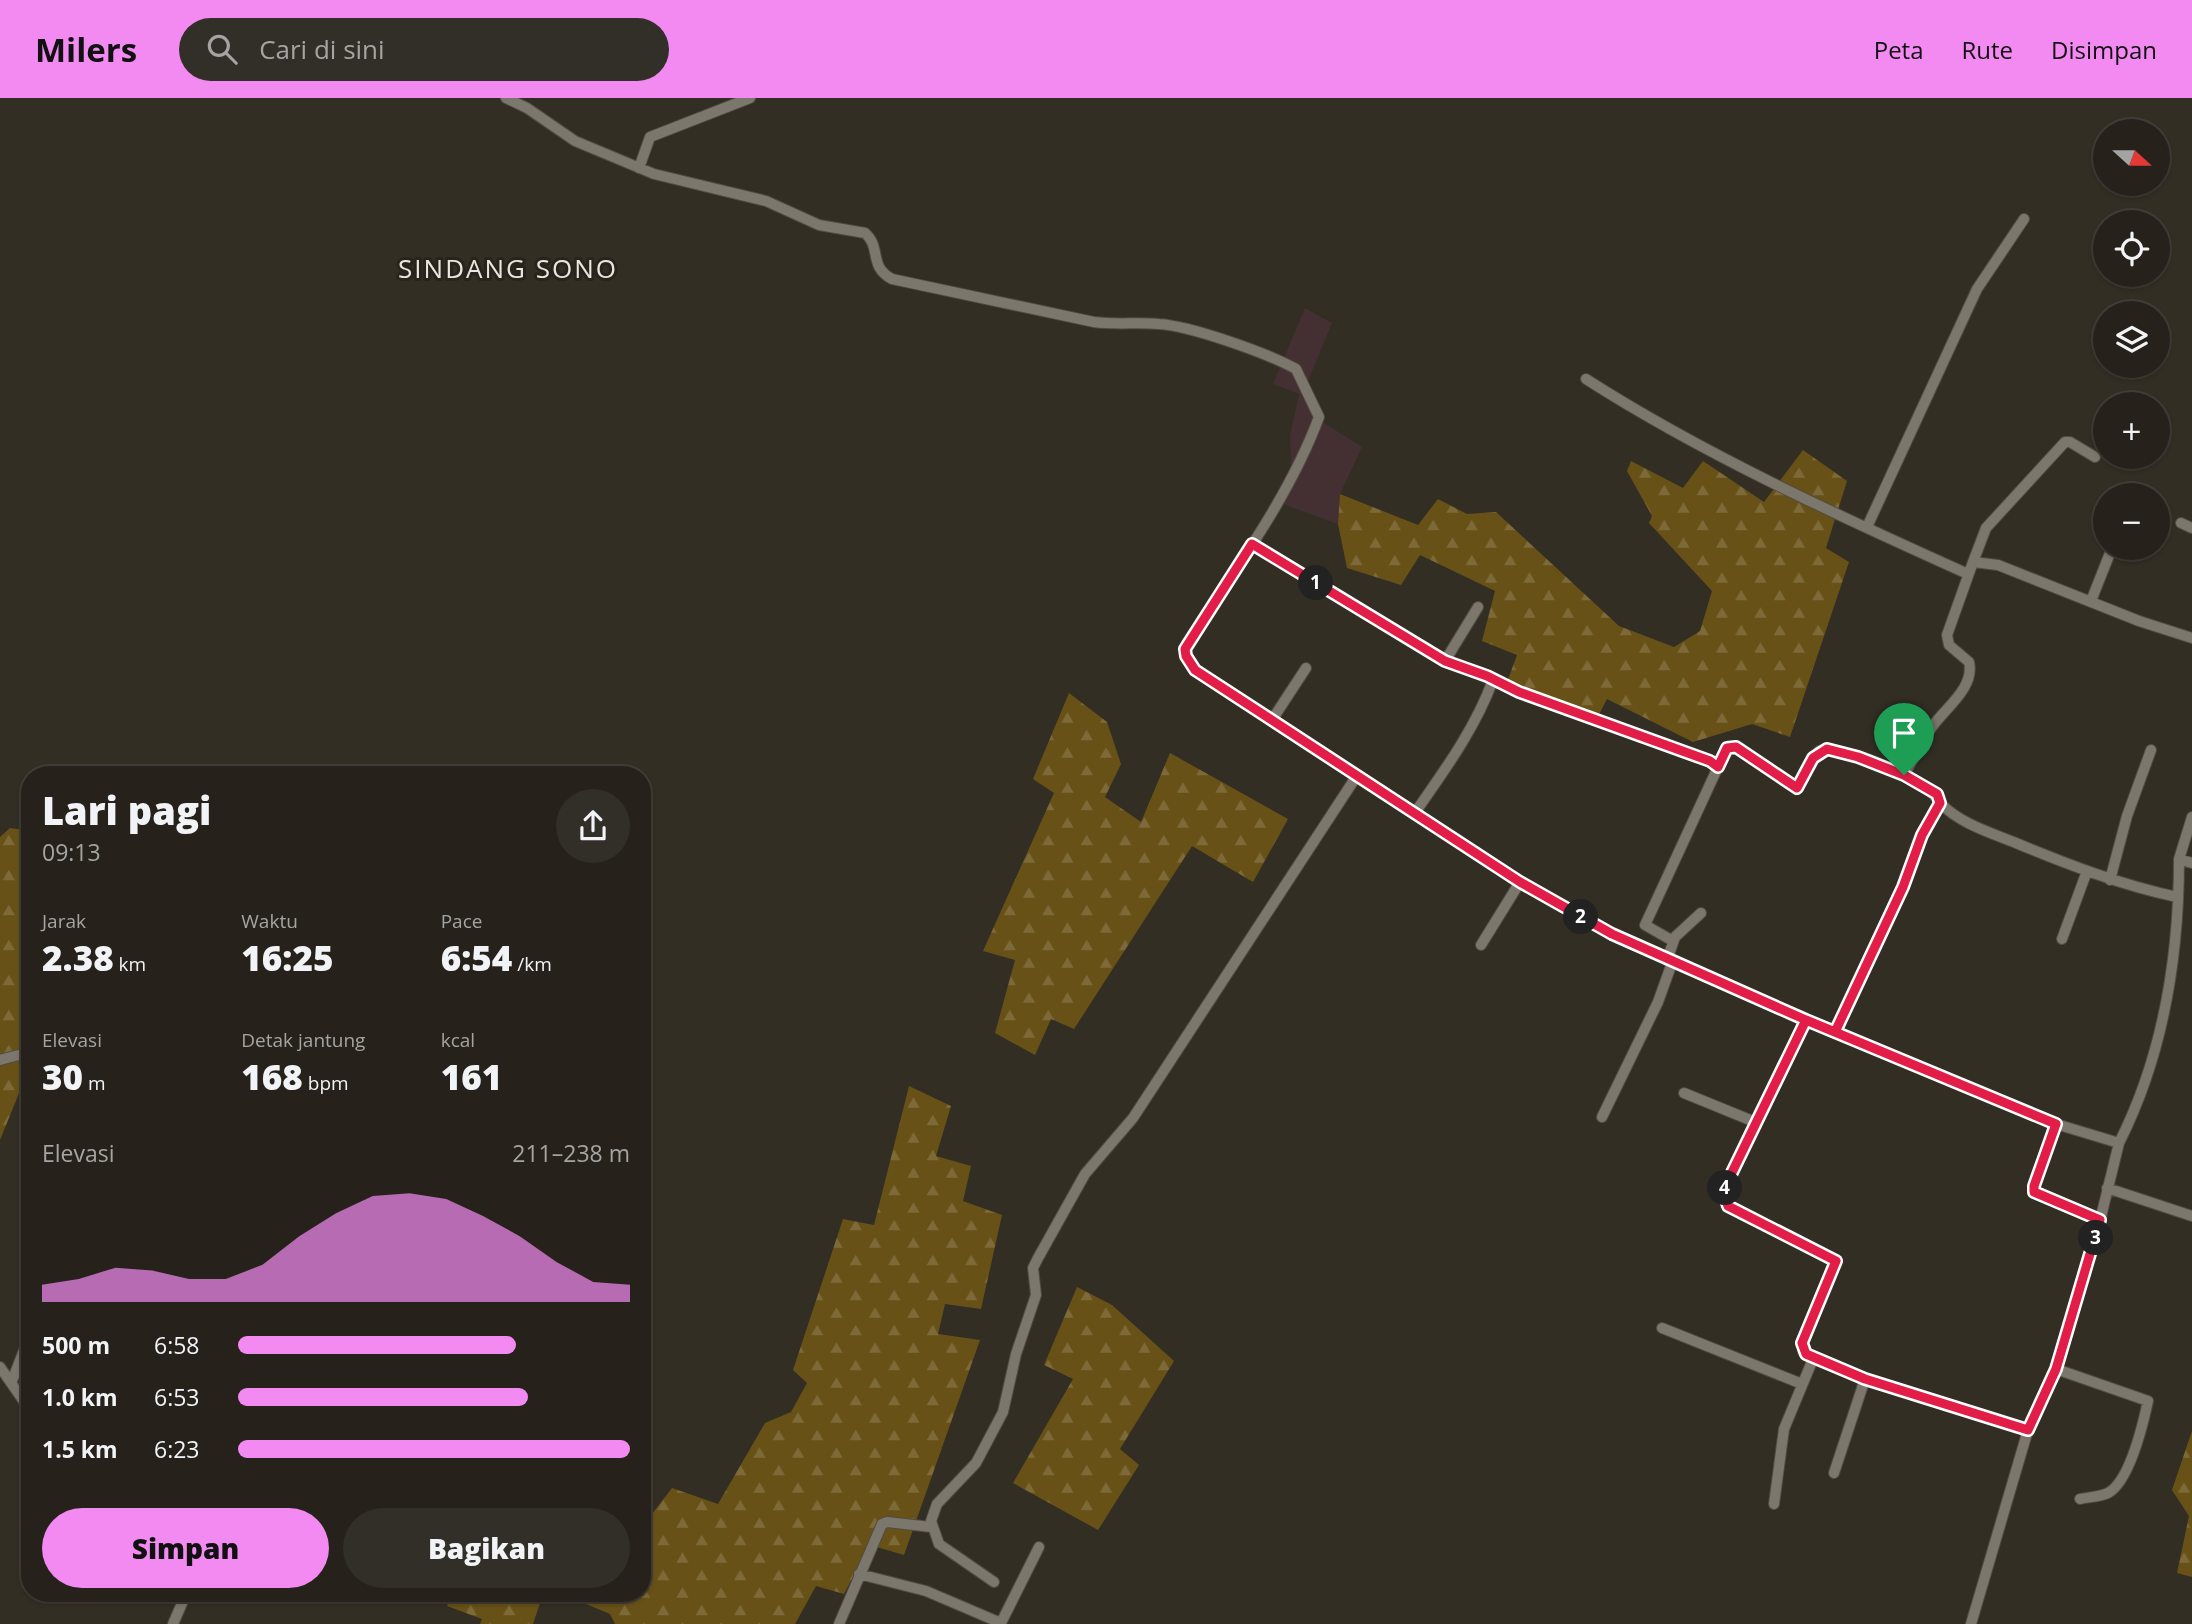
<!DOCTYPE html>
<html lang="id">
<head>
<meta charset="utf-8">
<style>
	:root { --surface:#26221b; --page:#322f28; --text:#f1f3f6; --muted:#a4a4a3; --line:#423f3a; --accent:#f38af2 }
	body { margin:0; font-family:"Open Sans",sans-serif; background:var(--page); color:var(--text); height:100vh; display:flex; flex-direction:column; font-size:26px; white-space:nowrap }
	* { box-sizing:border-box; margin:0 }
	p { font-size:23px; color:var(--muted) }
	.icon { flex:none; width:38px; height:38px; fill:none; stroke:currentColor; stroke-width:2; stroke-linecap:round; stroke-linejoin:round }
	.map { position:relative; flex:1; overflow:hidden }
	.panel { position:absolute; left:21px; top:668px; width:630px; height:836px; display:flex; flex-direction:column; background:var(--surface); border-radius:28px; box-shadow:0 2px 5px #0004,0 0 0 2px var(--line) }
	.panel>* { flex:none }
	.needle { width:46px; rotate:111deg }
	.fabs { position:absolute; left:2093px; top:21px; display:grid; gap:14px }
	.fabs a { display:grid; place-items:center; width:77px; height:77px; border-radius:50%; background:var(--surface); box-shadow:0 2px 5px #0004,0 0 0 2px var(--line); font-size:35px }
	.pin { position:absolute; display:grid; place-items:center; width:60px; height:60px; color:#fff; margin:-72px -30px; border-radius:50% 50% 50% 0; rotate:-45deg; box-shadow:0 0 7px #0007 }
	.pin .icon { rotate:45deg }
	.km { position:absolute; width:35px; height:35px; margin:-18px; border-radius:50%; background:#222; color:#fff; font-size:19px; line-height:35px; text-align:center }
	.round { display:grid; place-items:center; flex:none; width:74px; height:74px; border-radius:37px; background:var(--page) }
	.overview { display:flex; align-items:center; justify-content:space-between; height:119px; padding:0 21px }
	h1 { font-size:38px; font-weight:800; line-height:52px }
	.figures { display:grid; grid-template-columns:repeat(3,1fr); gap:10px; height:119px; padding:7px 21px }
	.figures div { display:grid; align-content:center }
	.figures b { font-size:35px; font-weight:800 }
	.figures small { font-size:19px; font-weight:400 }
	.figures p { font-size:19px }
	.chart { height:196px; padding:14px 21px }
	.chart p { display:flex; justify-content:space-between }
	.chart svg { width:100%; height:126px; margin-top:7px; fill:var(--accent); opacity:.7 }
	.button { display:flex; gap:14px; margin-top:auto; padding:14px 21px }
	.button a { flex:1; height:80px; border-radius:42px; background:var(--accent); color:#111; font-size:28px; font-weight:800; line-height:80px; text-align:center }
	.button a+a { background:var(--page); color:var(--text) }
	ul { padding:0 21px; list-style:none; font-size:23px }
	li { display:grid; grid-template-columns:112px 84px 1fr; align-items:center; height:52px }
	li i { height:18px; border-radius:9px; background:var(--accent) }
	header { display:flex; align-items:center; gap:42px; box-sizing:border-box; height:98px; padding:0 35px; background:var(--accent); color:#111 }
	header strong { font-size:33px }
	nav { display:flex; gap:38px; margin-inline-start:auto; font-size:24px }
	.search { width:490px; height:63px; background:var(--page); display:flex; align-items:center; gap:18px; box-sizing:border-box; padding:0 24px; border-radius:38px; color:var(--muted); font-size:26px }
	.map>svg:first-child { display:block }
</style>
</head>
<body>
<header>
<strong>Milers</strong>
<div class="search"><svg class="icon" aria-label="search" viewBox="0 0 24 24"><circle cx="10" cy="10" r="6"/><path d="M15 15l6 6"/></svg>Cari di sini</div>
<nav><a>Peta</a><a>Rute</a><a>Disimpan</a></nav>
</header>
<div class="map">
<svg width="2192" height="1526" viewBox="0 0 2192 1526">
	<defs>
		<pattern id="forest-firs" width="22" height="20" patternUnits="userSpaceOnUse" patternTransform="scale(1.75)"><rect width="22" height="20" fill="#675117"/><path d="M5 1l3.5 6h-7zM16 11l3.5 6h-7z" fill="#7d6a38"/></pattern>
	</defs>
	<rect width="100%" height="100%" fill="#322e24"/>
	<path fill="#443032" d="M1305,210L1332,225L1308,283L1324,325L1362,349L1340,396L1338,426L1277,404L1291,370L1290,338L1299,296L1273,286Z"/>
	<path fill="url(#forest-firs)" d="M1803,352L1847,383L1826,450L1849,464L1790,639L1752,626L1693,644L1607,601L1593,628L1532,596L1506,587L1517,557L1482,543L1495,493L1420,457L1401,487L1347,470L1338,426L1340,396L1418,427L1438,401L1467,416L1496,414L1619,528L1674,549L1700,533L1712,493L1649,425L1652,418L1627,373L1631,363L1683,390L1703,363L1764,404Z
		M1069,595L1107,624L1121,666L1105,699L1141,724L1170,655L1288,721L1253,784L1192,748L1074,931L1051,921L1035,957L995,935L1015,862L983,853L1054,695L1033,681Z
		M10,730L30,733V968L0,1042V739Z
		M909,988L951,1008L936,1058L971,1068L963,1103L1002,1117L981,1211L945,1206L938,1236L980,1242L904,1457L870,1447L844,1496L816,1488L795,1526H615L610,1516L562,1496H642V1411L652,1416L672,1390L718,1406L765,1325L791,1314L807,1285L793,1272L843,1121L874,1127Z
		M1077,1189L1112,1207L1174,1263L1120,1351L1139,1367L1098,1432L1013,1385L1073,1281L1044,1267Z
		M2192,1333V1479L2177,1475L2189,1418L2172,1392Z
		M452,1496H543L533,1526H480L482,1521L447,1508Z"/>
	<g fill="none" stroke-linecap="round" stroke-linejoin="round">
		<defs>
			<path id="minor" d="M506,0L527,10L575,43L654,76L766,103L819,127L865,135C882,150 868,168 892,181L1094,224C1116,227 1137,224 1159,226C1191,228 1267,255 1296,271L1319,319C1289,400 1234,473 1187,545L1186,558L1195,572L1520,784L1612,836L1806,922L2056,1026L2119,1045L2097,1135L2056,1271L2028,1332L1971,1526
				M639,70L650,39L750,0
				M1586,281C1703,356 1841,419 1968,476
				M2181,425L2192,430
				M1867,429L1977,191L2024,121
				M1252,446L1445,563
				M1973,464L1986,430L2065,344H2070L2095,359
				M2091,503L2112,450
				M1493,582L1519,595L1710,663L1718,669L1727,650L1736,649L1797,690L1819,653C1842,646 1931,682 1940,705
				M1272,622L1306,570
				M1904,677C1913,661 1922,644 1932,629C1945,610 1975,590 1969,564L1949,547L1947,537L1973,464L1998,467L2139,523L2192,540
				M1414,716C1444,673 1475,631 1493,582L1445,563L1478,509
				M2179,761L2192,719
				M2110,782L2127,718L2151,652
				M2062,841L2087,773
				M1673,843L1645,827L1718,669
				M1481,847L1520,784
				M1667,862L1675,839L1701,815
				M1806,922L1755,1024L1723,1098L1728,1108L1836,1163L1803,1245V1253L1813,1261L1865,1281L2028,1332
				M1835,934L1903,789L1922,737L1940,705C1961,726 1989,734 2016,745C2069,767 2121,787 2177,799
				M0,962L30,954
				M1684,995L1755,1024
				M1602,1019L1658,904L1672,865
				M2056,1026L2034,1088V1094L2100,1122
				M2119,1045C2163,958 2179,857 2179,761L2192,765
				M2107,1090L2192,1118
				M1662,1230L1802,1286
				M0,1269L30,1312
				M2056,1271L2148,1303C2143,1326 2130,1383 2108,1395C2100,1399 2089,1399 2080,1401
				M12,1283L30,1237
				M1834,1375L1865,1281
				M1774,1406L1784,1331L1813,1261
				M859,1476L926,1493L1001,1525L1039,1449
				M994,1484L939,1446L931,1423L937,1406L976,1365L1003,1314L1016,1256L1036,1197L1033,1170L1038,1160L1085,1076L1133,1020L1356,679
				M173,1526L186,1496
				M839,1526L882,1426L887,1424L931,1429"/>
		</defs>
		<use href="#minor" stroke="#504c44" stroke-width="12"/>
		<use href="#minor" stroke="#7c776c" stroke-width="10"/>
	</g>
	<g fill="none" stroke-linecap="round" stroke-linejoin="round">
		<defs>
			<path id="route" d="M1904,677L1858,659L1827,651L1813,660L1797,690L1736,649L1727,650L1718,669L1710,663L1519,594L1487,578L1445,563L1252,446L1185,551L1186,558L1195,572L1520,784L1612,836L1806,922L2056,1026L2034,1088V1094L2100,1122L2056,1271L2028,1332L1865,1281L1806,1256L1802,1245L1836,1163L1728,1108L1723,1093L1806,922L1835,934L1903,789L1922,737L1940,705L1937,696L1904,677"/>
		</defs>
		<use href="#route" stroke="#fff" stroke-width="14"/>
		<use href="#route" stroke="#e11d48" stroke-width="9"/>
	</g>
	<g text-anchor="middle" stroke-width="6" stroke-linejoin="round" paint-order="stroke">
		<g font-size="26" letter-spacing="2" fill="#e9e6df" stroke="#28241b">
			<text x="508" y="180">SINDANG SONO</text>
		</g>
	</g>
</svg>
<div class="fabs">
<a><svg class="needle" viewBox="-14 -14 28 28"><path d="M0-13l5 13h-10z" fill="#e53935"/><path d="M0 13l5-13h-10z" fill="#a4a4a3"/></svg></a>
<a><svg class="icon" aria-label="locate" viewBox="0 0 24 24"><circle cx="12" cy="12" r="6"/><path d="M12 2v4M12 18v4M2 12h4M18 12h4"/></svg></a>
<a><svg class="icon" aria-label="layers" viewBox="0 0 24 24"><path d="M12 4l9 5-9 5-9-5zM3 14l9 5 9-5"/></svg></a>
<a>+</a>
<a>−</a>
</div>
<div class="pin" style="left:1904px;top:677px;background:#1e9e55"><svg class="icon" aria-label="arrive" viewBox="0 0 24 24"><path d="M6 21V4h12l-3 4 3 4H6"/></svg></div>
<b class="km" style="left:1316px;top:485px">1</b>
<b class="km" style="left:1581px;top:819px">2</b>
<b class="km" style="left:2096px;top:1140px">3</b>
<b class="km" style="left:1725px;top:1090px">4</b>
<section class="panel">
<div class="overview"><div><h1>Lari pagi</h1><p>09:13</p></div><a class="round"><svg class="icon" aria-label="share" viewBox="0 0 24 24"><path d="M12 15V3M7 8l5-5 5 5M5 13v7h14v-7"/></svg></a></div>
<div class="figures">
<div><p>Jarak</p><b>2.38<small> km</small></b></div>
<div><p>Waktu</p><b>16:25</b></div>
<div><p>Pace</p><b>6:54<small> /km</small></b></div>
</div>
<div class="figures">
<div><p>Elevasi</p><b>30<small> m</small></b></div>
<div><p>Detak jantung</p><b>168<small> bpm</small></b></div>
<div><p>kcal</p><b>161</b></div>
</div>
<div class="chart"><p><span>Elevasi</span>211–238 m</p>
<svg viewBox="0 0 160 44" preserveAspectRatio="none"><path d="M0 44V38L10 36L20 32L30 33L40 36L50 36L60 31L70 21L80 13L90 7L100 6L110 8L120 14L130 21L140 30L150 37L160 38V44z"/></svg>
</div>
<ul>
<li><b>500 m</b>6:58<i style="width:71%"></i></li>
<li><b>1.0 km</b>6:53<i style="width:74%"></i></li>
<li><b>1.5 km</b>6:23<i style="width:100%"></i></li>
</ul>
<div class="button"><a>Simpan</a><a>Bagikan</a></div>
</section>
</div>
</body>
</html>
